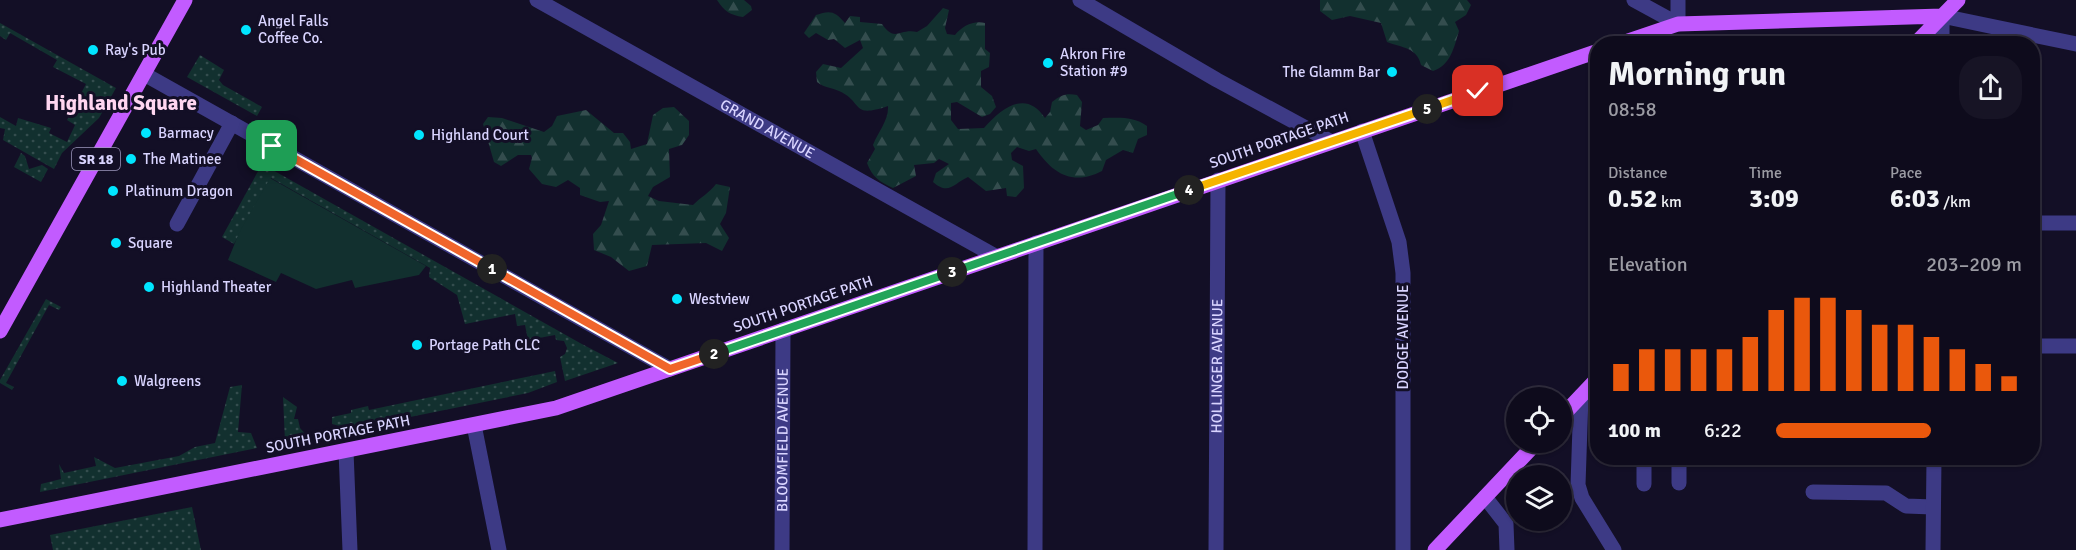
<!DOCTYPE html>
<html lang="en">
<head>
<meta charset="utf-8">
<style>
	:root { --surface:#0e0b1c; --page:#171425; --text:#f1f3f6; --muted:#9b9ba3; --line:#2e2b3b; --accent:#ea580c }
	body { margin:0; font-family:Signika,sans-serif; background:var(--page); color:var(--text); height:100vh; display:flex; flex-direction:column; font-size:22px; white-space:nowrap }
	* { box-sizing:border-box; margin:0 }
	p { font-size:20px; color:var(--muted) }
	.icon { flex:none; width:33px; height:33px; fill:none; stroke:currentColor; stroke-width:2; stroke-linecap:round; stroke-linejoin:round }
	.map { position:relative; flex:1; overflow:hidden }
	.sheet { position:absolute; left:1590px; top:36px; width:450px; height:429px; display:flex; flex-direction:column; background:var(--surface); border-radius:24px; box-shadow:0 2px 4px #0004,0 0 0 2px var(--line) }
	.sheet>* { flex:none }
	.fabs { position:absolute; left:1506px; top:387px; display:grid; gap:12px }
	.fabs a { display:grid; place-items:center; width:66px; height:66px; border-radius:50%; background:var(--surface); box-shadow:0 2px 4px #0004,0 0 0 2px var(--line); font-size:30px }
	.pin { position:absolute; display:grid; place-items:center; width:51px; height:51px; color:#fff; margin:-26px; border-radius:12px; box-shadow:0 3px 9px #0006 }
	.km { position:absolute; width:30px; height:30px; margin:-15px; border-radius:50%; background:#222; color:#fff; font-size:16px; line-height:30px; text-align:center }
	.round { display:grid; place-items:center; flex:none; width:63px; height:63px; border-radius:24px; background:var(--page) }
	.overview { display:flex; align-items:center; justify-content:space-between; height:102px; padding:0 18px }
	h1 { font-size:33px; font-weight:800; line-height:45px }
	.metrics { display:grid; grid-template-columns:repeat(3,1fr); gap:9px; height:102px; padding:6px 18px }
	.metrics div { display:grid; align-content:center }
	.metrics b { font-size:26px; font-weight:800 }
	.metrics small { font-size:16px; font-weight:400 }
	.metrics p { font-size:16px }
	.chart { height:168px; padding:12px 18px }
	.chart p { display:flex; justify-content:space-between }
	.chart svg { width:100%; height:108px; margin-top:6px; stroke:var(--accent); stroke-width:6 }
	ul { padding:0 18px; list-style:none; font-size:20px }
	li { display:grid; grid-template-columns:96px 72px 1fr; align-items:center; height:45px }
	li i { height:15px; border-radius:8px; background:var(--accent) }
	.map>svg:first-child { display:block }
</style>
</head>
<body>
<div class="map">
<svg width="2076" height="550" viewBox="0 0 2076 550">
	<defs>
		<pattern id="grass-dots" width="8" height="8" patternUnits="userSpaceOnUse" patternTransform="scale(1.5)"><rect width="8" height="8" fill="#12302f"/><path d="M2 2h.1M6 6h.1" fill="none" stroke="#344d4e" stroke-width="1.8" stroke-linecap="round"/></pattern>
		<pattern id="forest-firs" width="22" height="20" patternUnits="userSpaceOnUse" patternTransform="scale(1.5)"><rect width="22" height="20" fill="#12302f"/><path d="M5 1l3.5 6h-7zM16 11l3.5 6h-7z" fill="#344d4e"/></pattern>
	</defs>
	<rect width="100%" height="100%" fill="#130f26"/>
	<path fill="url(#grass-dots)" d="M0,23L116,88L99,118L62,153L54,169L3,140L5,129L0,128V117L16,126L18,118L51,128L49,133L67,142L75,125L67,120L86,84L53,67L57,60L10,33L6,40L0,36Z
		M200,55L224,70L219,80L223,85L262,107L257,116L187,77Z
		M21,153L25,156L29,169L42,165L48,169L41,182L14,167Z
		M262,164L580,343L618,363L565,381L560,357L565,354L567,348L564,341L556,340L555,335L528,340L525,325L517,326L515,314L465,324L457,295L429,277L430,268L271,178L234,244L222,237Z
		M46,299L61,307L59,310L49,305L6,383L14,387L12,390L0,383V380Z
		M555,371L557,382L528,393L351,429L332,424V417L351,413V410L368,406L369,410Z
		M242,385L238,432L251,433L257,448L40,492L41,484L61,479L59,464L64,473L96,466L94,457L115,468L179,456L195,447L215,443L230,387Z
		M283,397L297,407L294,419H298L300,428L308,437L285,442Z
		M192,507L201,550H53L50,535Z"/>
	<path fill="url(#forest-firs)" d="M717,0H744L751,6L752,10L743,17C730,15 724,11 717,0Z
		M1320,0H1467L1471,5L1466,15L1455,22L1459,31C1454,47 1451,65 1433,71L1421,65C1417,47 1402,48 1387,42L1381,23L1350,16L1332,20L1320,11Z
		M943,8L949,10L945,28L947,34L955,35C962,26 974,20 985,23V49L990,53L989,67L981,71V87L992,96L996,107L990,114L982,117L957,102L951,103V120L958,129L984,128C1002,108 1026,89 1045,118L1050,112L1052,102C1061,95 1066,93 1077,95L1082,102L1080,126L1086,130L1098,125L1103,118C1120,118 1132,116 1147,126V135L1138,139L1133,153L1123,150L1106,160L1102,171C1073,186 1053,174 1036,149L1029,151L1017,147L1011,153L1012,160L1023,166L1024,188L1016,197L1007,196L1006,188L986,191L968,177C954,183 949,196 933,182L936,173L949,164L939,159L934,163L914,165L916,176L893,188C880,182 872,177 867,163L875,149L873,145C878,132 889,120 888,106C850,119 864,102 839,91C830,87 825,88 817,82L816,72L823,64L841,68L863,48L860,40L845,48L834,39L828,40L816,33L809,38L804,33L816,15C830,10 835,11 845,23L850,16L860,17V22L882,24C895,43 899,28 917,32L927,26Z
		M674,107L689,121V135L682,145L669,149L670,177L653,187L648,196L659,201L693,205C701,197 709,193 716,184L730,187L726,213L720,224L729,238L722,251L706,243L652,245L647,266L629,271L611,257L594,250L593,234L601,225L609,201L600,202L580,195V188L568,180L556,187L542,184L529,169L532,158L531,155H518L501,166L494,162L483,124L488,117L502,118L544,132L552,126L557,116L586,110L614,133H623L630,142L631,149L647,144L653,115L663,108Z"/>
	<path fill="#12302f" d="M270,178L426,266L419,275L355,288L352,280L316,289L281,273L276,282L228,260L239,233Z"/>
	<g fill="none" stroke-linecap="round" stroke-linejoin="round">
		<g stroke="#3d3a85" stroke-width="15">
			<path id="s1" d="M537,0L997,257"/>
			<path d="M1080,0L1217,80L1330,141"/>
			<path d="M1634,0L1678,24V0"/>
			<path d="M1942,44V16L2076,44"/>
			<path d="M144,74L670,369"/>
			<path d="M1362,131L1399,242L1403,273V550"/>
			<path d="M2032,223H2076"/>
			<path d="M177,224L232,123"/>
			<path d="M2032,346H2076"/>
			<path d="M1581,396L1578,485L1582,498L1614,550"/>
			<path d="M474,425L499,550"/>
			<path d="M346,451L350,550"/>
			<path d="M1679,458V483"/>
			<path d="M1644,484V458"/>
			<path d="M1813,492L1886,493L1906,506L1933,507"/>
			<path d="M1485,497L1506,524L1507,550"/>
			<path id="s2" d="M782,550L783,330"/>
			<path d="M1035,550L1036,243"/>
			<path id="s3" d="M1216,550L1218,180"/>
			<path d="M1933,550L1934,458"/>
		</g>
		<path stroke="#c25bff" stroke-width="15" d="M1619,44L1678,24L1942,16
			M1915,44L1958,0
			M0,331L185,0
			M1562,416L1598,378
			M0,520L556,408L1598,51
			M1435,550L1537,442"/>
	</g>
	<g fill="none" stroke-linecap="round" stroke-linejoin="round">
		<defs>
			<path id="split-1" d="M272,146L492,269"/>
			<path id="split-2" d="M492,269L670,369L714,354"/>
			<path id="split-3" d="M714,354L952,272"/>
			<path id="split-4" d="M952,272L1189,190"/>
			<path id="split-5" d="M1189,190L1427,109"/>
			<path id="split-6" d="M1427,109L1478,91"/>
		</defs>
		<use href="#split-1" stroke="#fff" stroke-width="12"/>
		<use href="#split-2" stroke="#fff" stroke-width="12"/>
		<use href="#split-3" stroke="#fff" stroke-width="12"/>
		<use href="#split-4" stroke="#fff" stroke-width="12"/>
		<use href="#split-5" stroke="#fff" stroke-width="12"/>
		<use href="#split-6" stroke="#fff" stroke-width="12"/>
		<use href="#split-1" stroke="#f0652b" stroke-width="8"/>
		<use href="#split-2" stroke="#f0652b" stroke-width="8"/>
		<use href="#split-3" stroke="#22a559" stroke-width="8"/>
		<use href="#split-4" stroke="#22a559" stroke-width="8"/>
		<use href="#split-5" stroke="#f5b400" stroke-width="8"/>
		<use href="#split-6" stroke="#f5b400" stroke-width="8"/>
	</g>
	<g fill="#00e5ff" stroke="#130f26" stroke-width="2">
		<circle cx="246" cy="30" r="6"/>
		<circle cx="93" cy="50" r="6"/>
		<circle cx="1048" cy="63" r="6"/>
		<circle cx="1392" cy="72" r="6"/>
		<circle cx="146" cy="133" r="6"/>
		<circle cx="419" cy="135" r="6"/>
		<circle cx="131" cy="159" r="6"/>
		<circle cx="113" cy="191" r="6"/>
		<circle cx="116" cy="243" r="6"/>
		<circle cx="149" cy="287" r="6"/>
		<circle cx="677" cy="299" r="6"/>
		<circle cx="417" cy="345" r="6"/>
		<circle cx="122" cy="381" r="6"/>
	</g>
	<g text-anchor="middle" stroke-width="6" stroke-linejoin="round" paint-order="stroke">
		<rect fill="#130f26" stroke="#9e99be" stroke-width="1.5" x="72" y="148" width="48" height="22" rx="4.5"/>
		<g font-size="14" font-weight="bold" fill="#d9d4ff">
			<text x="96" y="164">SR 18</text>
		</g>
		<g font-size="15" fill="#d9d4ff" stroke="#130f26" text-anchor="start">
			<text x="258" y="26">Angel Falls<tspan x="258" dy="17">Coffee Co.</tspan></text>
			<text x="105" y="55">Ray's Pub</text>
			<text x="1060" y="59">Akron Fire<tspan x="1060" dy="17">Station #9</tspan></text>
			<text x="1380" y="77" text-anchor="end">The Glamm Bar</text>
			<text x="158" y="138">Barmacy</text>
			<text x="431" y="140">Highland Court</text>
			<text x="143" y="164">The Matinee</text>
			<text x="125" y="196">Platinum Dragon</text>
			<text x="128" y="248">Square</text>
			<text x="161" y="292">Highland Theater</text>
			<text x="689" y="304">Westview</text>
			<text x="429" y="350">Portage Path CLC</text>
			<text x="134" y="386">Walgreens</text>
		</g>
		<g font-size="15" fill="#d9d4ff" stroke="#130f26">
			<text dy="5" stroke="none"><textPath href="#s1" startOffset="264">GRAND AVENUE</textPath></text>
			<text transform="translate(1279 140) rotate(-19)" y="5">SOUTH PORTAGE PATH</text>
			<text transform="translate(803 304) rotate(-19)" y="5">SOUTH PORTAGE PATH</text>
			<text transform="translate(1403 337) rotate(-90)" y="5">DODGE AVENUE</text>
			<text dy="5" stroke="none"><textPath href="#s3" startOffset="184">HOLLINGER AVENUE</textPath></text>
			<text transform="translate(338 434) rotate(-11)" y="5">SOUTH PORTAGE PATH</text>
			<text dy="5" stroke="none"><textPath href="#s2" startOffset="110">BLOOMFIELD AVENUE</textPath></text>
		</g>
		<g font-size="21" font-weight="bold" fill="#ffd6f0" stroke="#130f26">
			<text x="121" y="110">Highland Square</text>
		</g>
	</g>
</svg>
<div class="fabs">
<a><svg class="icon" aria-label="locate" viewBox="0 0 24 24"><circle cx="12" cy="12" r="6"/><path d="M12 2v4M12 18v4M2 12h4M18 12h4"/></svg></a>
<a><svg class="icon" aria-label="layers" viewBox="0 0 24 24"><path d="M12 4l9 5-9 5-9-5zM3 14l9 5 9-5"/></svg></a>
</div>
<div class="pin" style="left:272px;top:146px;background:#1e9e55"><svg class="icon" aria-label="arrive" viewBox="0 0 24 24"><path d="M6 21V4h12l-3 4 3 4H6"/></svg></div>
<div class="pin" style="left:1478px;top:91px;background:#d93025"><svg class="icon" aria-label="check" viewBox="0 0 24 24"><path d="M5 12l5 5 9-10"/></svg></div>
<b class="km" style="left:492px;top:269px">1</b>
<b class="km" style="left:714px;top:354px">2</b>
<b class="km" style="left:952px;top:272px">3</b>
<b class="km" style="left:1189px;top:190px">4</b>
<b class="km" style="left:1427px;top:109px">5</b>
<section class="sheet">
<div class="overview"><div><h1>Morning run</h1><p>08:58</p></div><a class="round"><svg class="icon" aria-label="share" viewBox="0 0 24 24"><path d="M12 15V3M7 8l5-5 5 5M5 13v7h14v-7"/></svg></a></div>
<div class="metrics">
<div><p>Distance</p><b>0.52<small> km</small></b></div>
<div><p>Time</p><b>3:09</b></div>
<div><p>Pace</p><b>6:03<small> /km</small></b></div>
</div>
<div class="chart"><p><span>Elevation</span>203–209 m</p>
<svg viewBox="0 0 160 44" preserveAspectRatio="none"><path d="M5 44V33M15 44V27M25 44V27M35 44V27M45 44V27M55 44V22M65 44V11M75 44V6M85 44V6M95 44V11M105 44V17M115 44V17M125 44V22M135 44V27M145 44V33M155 44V38"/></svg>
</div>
<ul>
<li><b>100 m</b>6:22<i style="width:63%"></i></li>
</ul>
</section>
</div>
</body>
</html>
